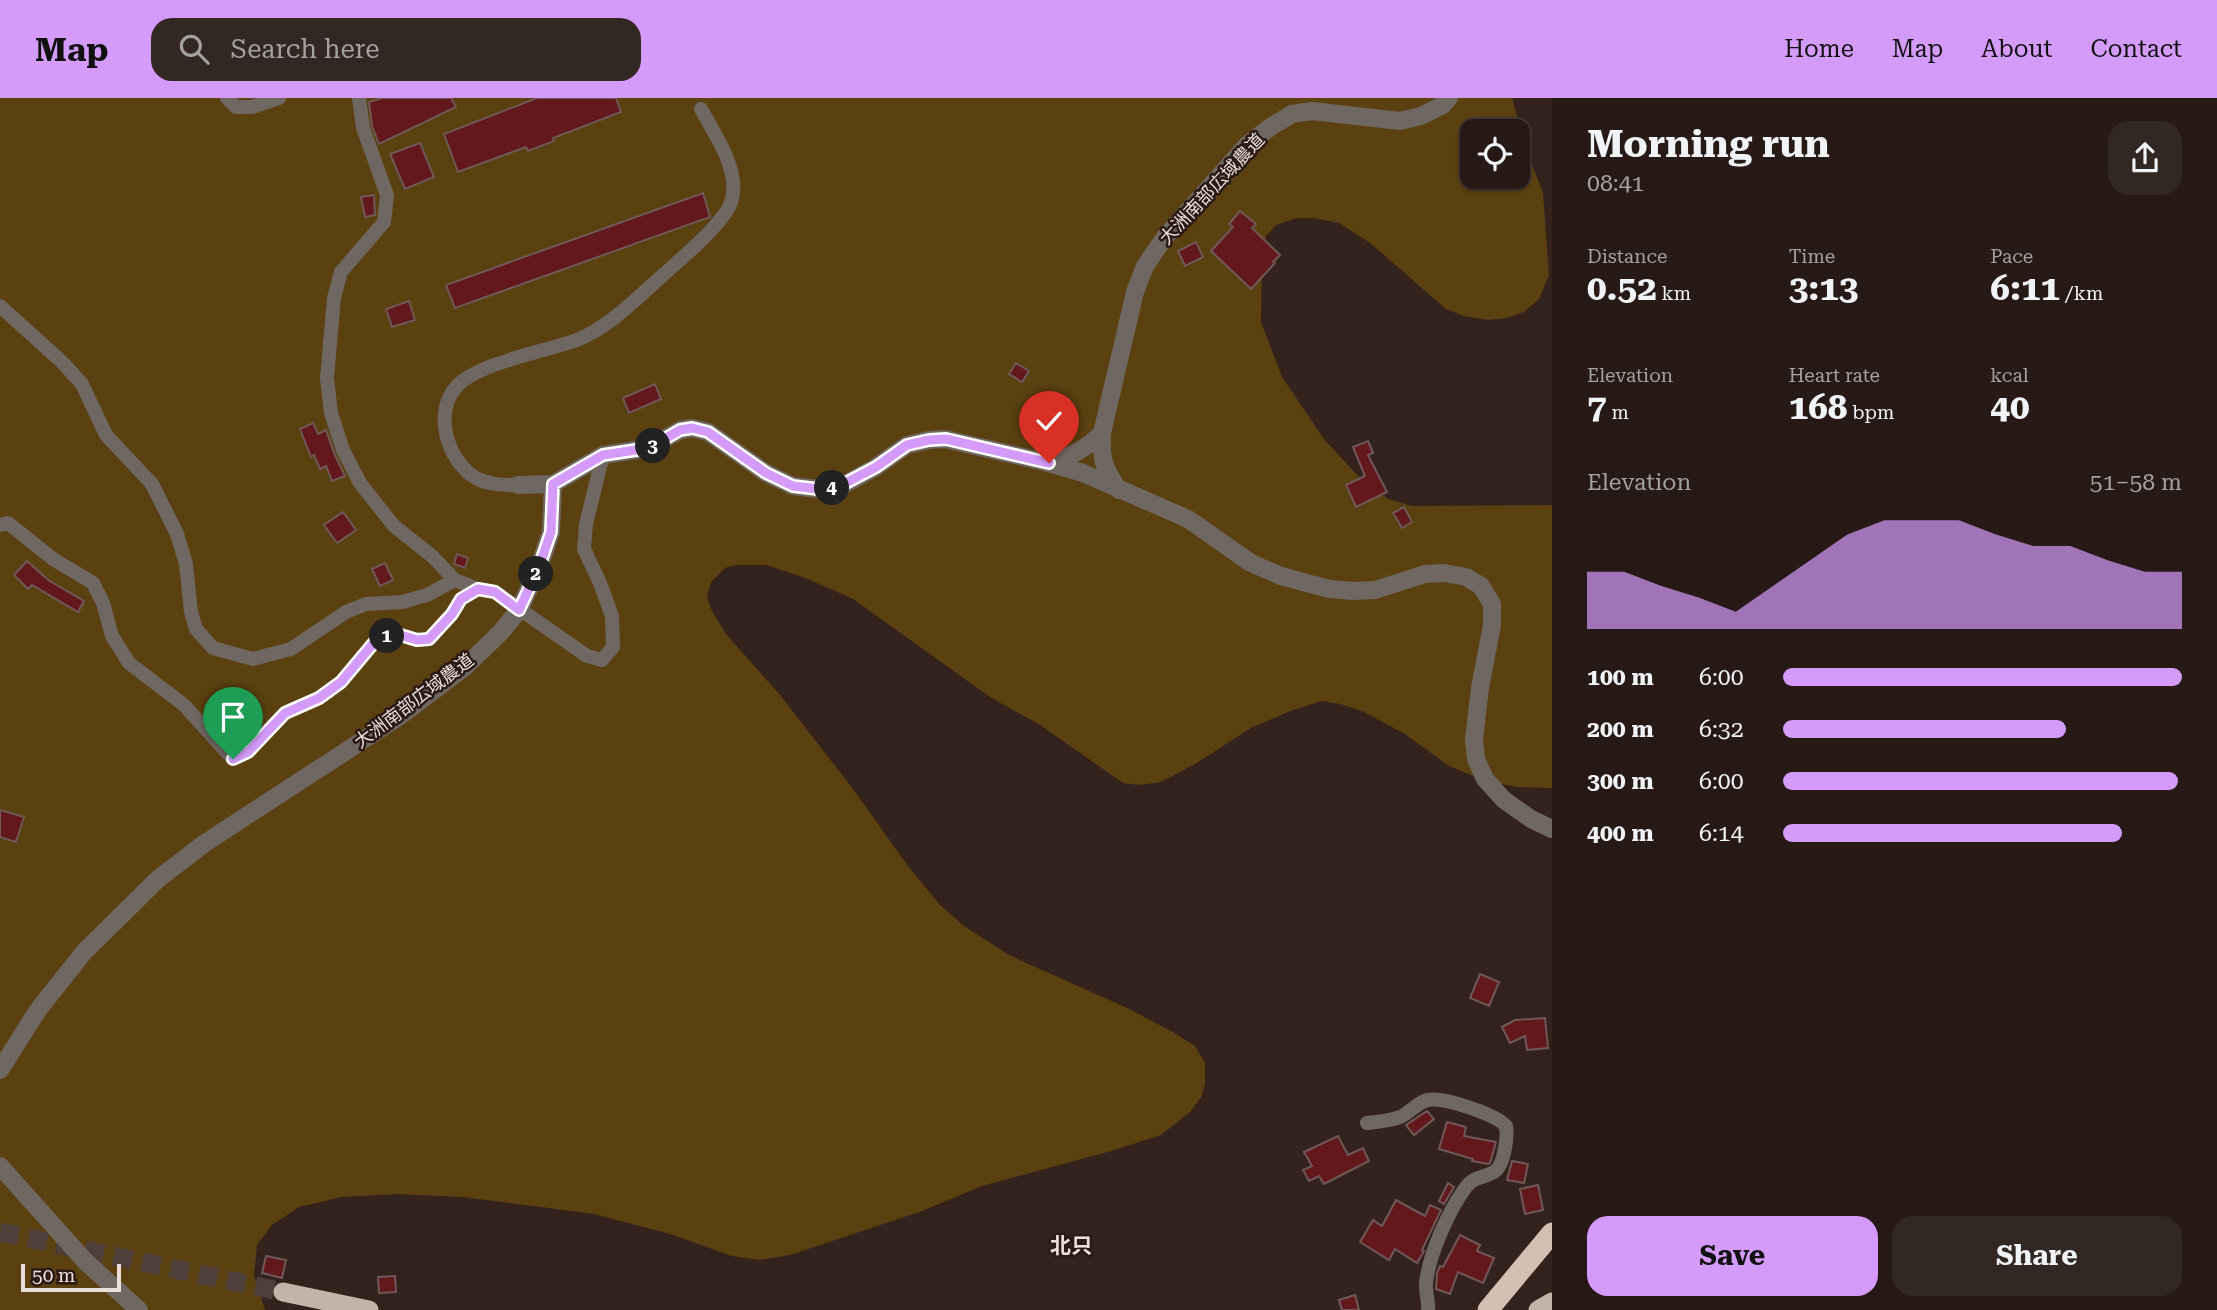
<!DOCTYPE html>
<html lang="en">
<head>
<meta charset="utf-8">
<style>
	:root { --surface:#271a16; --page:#332723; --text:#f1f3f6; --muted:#a4a1a1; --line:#433835; --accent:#d59bfb }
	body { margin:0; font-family:"Roboto Serif","Noto Sans JP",serif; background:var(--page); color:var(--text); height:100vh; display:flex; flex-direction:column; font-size:26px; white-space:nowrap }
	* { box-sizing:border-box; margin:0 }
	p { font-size:23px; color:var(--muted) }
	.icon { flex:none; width:38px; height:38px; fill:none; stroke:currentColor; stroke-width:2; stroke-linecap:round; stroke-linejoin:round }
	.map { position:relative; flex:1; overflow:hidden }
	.sheet { display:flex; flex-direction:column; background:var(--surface); width:665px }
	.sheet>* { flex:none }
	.tools { position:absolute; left:1460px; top:21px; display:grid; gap:14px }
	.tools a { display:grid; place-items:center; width:70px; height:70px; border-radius:14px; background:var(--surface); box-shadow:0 2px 5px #0004,0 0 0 2px var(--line); font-size:35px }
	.scale { position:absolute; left:21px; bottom:18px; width:100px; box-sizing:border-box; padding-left:7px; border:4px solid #ebdfdb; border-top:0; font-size:19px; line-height:24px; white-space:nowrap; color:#ebdfdb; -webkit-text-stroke:5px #2a1914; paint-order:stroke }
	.pin { position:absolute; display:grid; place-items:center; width:60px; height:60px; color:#fff; margin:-72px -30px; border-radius:50% 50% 50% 0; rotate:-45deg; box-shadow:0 0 7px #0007 }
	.pin .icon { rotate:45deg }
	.km { position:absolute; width:35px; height:35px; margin:-18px; border-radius:50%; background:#222; color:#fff; font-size:19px; line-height:35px; text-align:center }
	.round { display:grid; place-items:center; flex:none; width:74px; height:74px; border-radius:21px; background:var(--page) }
	.overview { display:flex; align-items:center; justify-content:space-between; height:119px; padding:0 35px }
	h1 { font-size:38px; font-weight:700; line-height:52px }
	.figures { display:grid; grid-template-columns:repeat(3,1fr); gap:10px; height:119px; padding:7px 35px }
	.figures div { display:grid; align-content:center }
	.figures b { font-size:35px; font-weight:700 }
	.figures small { font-size:19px; font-weight:400 }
	.figures p { font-size:19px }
	.chart { height:196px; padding:14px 35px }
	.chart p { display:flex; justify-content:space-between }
	.chart svg { width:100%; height:126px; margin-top:7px; fill:var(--accent); opacity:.7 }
	.action { display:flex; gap:14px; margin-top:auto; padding:14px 35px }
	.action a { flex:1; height:80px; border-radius:21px; background:var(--accent); color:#111; font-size:28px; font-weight:700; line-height:80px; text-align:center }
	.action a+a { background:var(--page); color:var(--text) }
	ul { padding:0 35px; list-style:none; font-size:23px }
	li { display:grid; grid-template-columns:112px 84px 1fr; align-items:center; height:52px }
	li i { height:18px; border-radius:9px; background:var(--accent) }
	header { display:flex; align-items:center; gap:42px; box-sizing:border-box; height:98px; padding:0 35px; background:var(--accent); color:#111 }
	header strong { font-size:33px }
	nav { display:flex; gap:38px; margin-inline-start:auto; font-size:24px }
	.search { width:490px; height:63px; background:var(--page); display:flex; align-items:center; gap:18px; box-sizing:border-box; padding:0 24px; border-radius:21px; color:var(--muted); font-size:26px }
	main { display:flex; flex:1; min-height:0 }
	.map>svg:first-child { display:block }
</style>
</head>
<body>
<header>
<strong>Map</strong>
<div class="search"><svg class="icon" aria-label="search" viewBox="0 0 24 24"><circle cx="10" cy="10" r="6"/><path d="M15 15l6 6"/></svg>Search here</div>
<nav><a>Home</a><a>Map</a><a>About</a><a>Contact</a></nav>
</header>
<main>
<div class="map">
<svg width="1552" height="1212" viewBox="0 0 1552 1212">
	<rect width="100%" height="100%" fill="#34231d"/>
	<path fill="#5b4010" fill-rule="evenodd" d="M0,0H1512L1526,51L1543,95L1549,177L1539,201L1524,214L1506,220L1488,222L1464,218L1446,211L1370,145L1339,125L1314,120H1297L1276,127L1266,138L1262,167L1261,224L1282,279L1324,341L1358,378L1388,401L1412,408L1552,407V690L1519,689L1488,684L1449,668L1405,636L1362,613L1340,606L1322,603L1293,612L1251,630L1195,666L1161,684L1139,687L1123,685L1040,627L990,599L853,501L808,481L766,467H736L725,470L711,484L707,499L712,513L726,536L780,597L853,691L908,768L939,806L964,828L1009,857L1127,910L1171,933L1195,948L1205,965V985L1202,998L1190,1014L1161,1037L1111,1053L982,1088L922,1113L790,1157L759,1162L732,1158L670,1136L594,1116L463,1099L397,1096L342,1099L299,1109L272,1127L257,1147L254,1177L265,1212H0ZM1472,33H1517V79H1472Z"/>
	<path fill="#63181b" stroke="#6f5958" stroke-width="2" d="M382,0H451L456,9L379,46L372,28L369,4Z
		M537,0H616L621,14L553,40L554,43L528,53L526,49L458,74L444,36Z
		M420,45L434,79L405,91L390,56Z
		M703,95L710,119L455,210L446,187Z
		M374,97L375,117L365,119L361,99Z
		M1240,113L1256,126L1252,130L1280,157L1273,164L1275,165L1251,191L1211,153L1233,129L1229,126Z
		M1196,144L1203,159L1185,168L1178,153Z
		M409,203L415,222L392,229L386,211Z
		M1016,265L1029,273L1022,284L1009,276Z
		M655,286L661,301L629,315L623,300Z
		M313,325L318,336L326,332L334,355L345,378L332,383L326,368L320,371L314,357L311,359L300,331Z
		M1368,343L1373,355L1368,357L1387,394L1356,409L1346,387L1365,378L1353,349Z
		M1404,409L1412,424L1402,430L1393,415Z
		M343,414L356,432L337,445L324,427Z
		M457,456L468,460L465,470L454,466Z
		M27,463L48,482L84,503L78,514L32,487L28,491L14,477Z
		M385,465L393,482L380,488L372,471Z
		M0,712L24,719L16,744L0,739Z
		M1480,876L1499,884L1489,908L1470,900Z
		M1545,920L1548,950L1527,952L1525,938L1510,945L1502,929L1515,922Z
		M1427,1013L1434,1021L1414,1037L1406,1027Z
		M1447,1024L1466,1029L1464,1038L1496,1044L1490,1065L1488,1066L1472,1063L1473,1061L1439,1051Z
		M1338,1038L1348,1057L1363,1050L1369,1063L1324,1086L1319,1078L1309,1083L1303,1072L1312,1068L1304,1054Z
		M1512,1063L1528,1066L1524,1085L1507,1082Z
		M1448,1085L1454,1089L1444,1106L1439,1103Z
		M1538,1087L1543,1112L1525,1116L1520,1091Z
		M1396,1102L1425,1118L1430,1107L1441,1112L1422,1152L1424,1153L1417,1165L1395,1151L1389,1162L1360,1144L1373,1122L1382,1128Z
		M1460,1137L1480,1147L1477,1153L1494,1160L1483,1185L1458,1174L1450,1196L1436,1191L1437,1175L1440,1168L1443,1169Z
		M266,1158L286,1162L282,1180L262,1175Z
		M395,1178L396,1194L379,1195L378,1179Z
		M1355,1197L1359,1212H1342L1339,1202Z"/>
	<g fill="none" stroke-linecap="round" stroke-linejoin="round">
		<path stroke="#4f3f3a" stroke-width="19" stroke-dasharray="19 10" stroke-linecap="butt" d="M0,1134L283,1194"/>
		<path stroke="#6f6762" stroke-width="14" d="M227,0L236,9H252L279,0
			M359,0L363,30L387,97L384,124L341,174L334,200L327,280L331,315L343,352L360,385L394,428L432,458L455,482L478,491L495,494L587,558L602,562L613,549L612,518L600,485L584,451L586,426L603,357
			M0,208L62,264L82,286L106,337L152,386L177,436L186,466L191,514L196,531L213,550L253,561L291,551L346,514L366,506L402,504L427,497L455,482
			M518,387C503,387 489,387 476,380C447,363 432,313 458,287C479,265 547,253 577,242C609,229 636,201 662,178C684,158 709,138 726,114C730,109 733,100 733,94C736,66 714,35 701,11
			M0,427L8,425L53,461L93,485L103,505L112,538L129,565L184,607L233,661L248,654L285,615L319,600L341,584L377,541L397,536L417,542L430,541L452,516L461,501L478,491
			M1367,1025C1377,1024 1390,1023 1400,1019C1410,1015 1417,1004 1428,1002C1444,999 1495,1016 1506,1028C1508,1039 1504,1068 1494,1074C1484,1080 1474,1078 1466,1089C1449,1112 1429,1156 1426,1185C1425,1194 1429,1202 1428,1212"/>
		<path stroke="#6f6762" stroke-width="18" d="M1102,335L1135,194L1145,168L1165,139L1247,47L1272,28L1292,16L1312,13L1400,23L1421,18L1443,7L1449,0
			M1049,365C1071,358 1086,351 1102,335C1101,361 1103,370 1119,392
			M518,387L553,386L603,357L649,350L680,332L692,330L708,334L766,375L793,388L818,391L840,389L876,369L907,347L929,342L945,341L1049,365L1083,375L1188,421L1251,465L1281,478L1329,491L1353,493L1375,492L1425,476L1444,475L1466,479L1481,488L1492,506V527L1480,590L1474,641L1476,661L1485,681L1504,702L1531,721L1552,731
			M0,972L38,912L84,854L158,781L205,745L400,618L466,568L501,534L519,512L539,469L551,434L553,386
			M0,1068L86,1164L139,1212"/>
		<path stroke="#c4b4a7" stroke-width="19" d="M283,1194L369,1212
			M1538,1212L1552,1204"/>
		<path stroke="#d3c0b2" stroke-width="21" d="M1488,1212L1552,1135"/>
	</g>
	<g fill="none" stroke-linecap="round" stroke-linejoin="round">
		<defs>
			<path id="route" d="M233,661L248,654L285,615L319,600L341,584L377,541L397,536L417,542L429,541L452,516L461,501L478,491L495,494L519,512L539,469L551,434L553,386L603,357L649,350L680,332L692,330L708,334L766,375L793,388L818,391L840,388L876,369L907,347L929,342L946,341L1049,365"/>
		</defs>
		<use href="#route" stroke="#fff" stroke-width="14"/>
		<use href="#route" stroke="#d59bfb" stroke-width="9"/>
	</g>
	<g text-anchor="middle" stroke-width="5" stroke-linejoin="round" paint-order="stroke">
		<g font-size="18" fill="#ebdfdb" stroke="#2a1914">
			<text transform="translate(1212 91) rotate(-47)" y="6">大洲南部広域農道</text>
			<text transform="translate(414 603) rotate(-37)" y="6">大洲南部広域農道</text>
		</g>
		<g font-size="21" font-weight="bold" fill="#ebdfdb" stroke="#2a1914">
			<text x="1071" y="1155">北只</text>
		</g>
	</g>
</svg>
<div class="tools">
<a><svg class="icon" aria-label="locate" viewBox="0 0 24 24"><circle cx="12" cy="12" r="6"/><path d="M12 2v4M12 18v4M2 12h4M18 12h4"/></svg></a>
</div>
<div class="scale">50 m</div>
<div class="pin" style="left:233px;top:661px;background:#1e9e55"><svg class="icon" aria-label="arrive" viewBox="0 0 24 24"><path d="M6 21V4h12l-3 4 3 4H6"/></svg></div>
<div class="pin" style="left:1049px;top:365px;background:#d93025"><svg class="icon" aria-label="check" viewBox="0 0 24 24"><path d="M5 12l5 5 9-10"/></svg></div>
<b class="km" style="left:387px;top:538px">1</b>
<b class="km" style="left:536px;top:476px">2</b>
<b class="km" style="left:653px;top:348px">3</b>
<b class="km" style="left:832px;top:390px">4</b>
</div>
<section class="sheet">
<div class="overview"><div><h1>Morning run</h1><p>08:41</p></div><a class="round"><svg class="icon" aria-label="share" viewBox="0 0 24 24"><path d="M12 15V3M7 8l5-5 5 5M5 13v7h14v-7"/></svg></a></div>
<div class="figures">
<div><p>Distance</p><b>0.52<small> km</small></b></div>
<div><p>Time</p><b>3:13</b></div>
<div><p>Pace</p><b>6:11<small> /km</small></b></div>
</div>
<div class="figures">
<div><p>Elevation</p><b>7<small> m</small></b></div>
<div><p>Heart rate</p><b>168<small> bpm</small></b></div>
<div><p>kcal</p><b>40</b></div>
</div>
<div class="chart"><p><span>Elevation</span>51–58 m</p>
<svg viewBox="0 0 160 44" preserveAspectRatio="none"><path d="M0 44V24L10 24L20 29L30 33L40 38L50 29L60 20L70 11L80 6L90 6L100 6L110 11L120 15L130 15L140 20L150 24L160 24V44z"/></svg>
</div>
<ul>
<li><b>100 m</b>6:00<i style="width:100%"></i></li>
<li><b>200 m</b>6:32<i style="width:71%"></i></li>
<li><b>300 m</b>6:00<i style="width:99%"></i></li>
<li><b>400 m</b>6:14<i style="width:85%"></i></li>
</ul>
<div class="action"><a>Save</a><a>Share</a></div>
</section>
</main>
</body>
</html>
